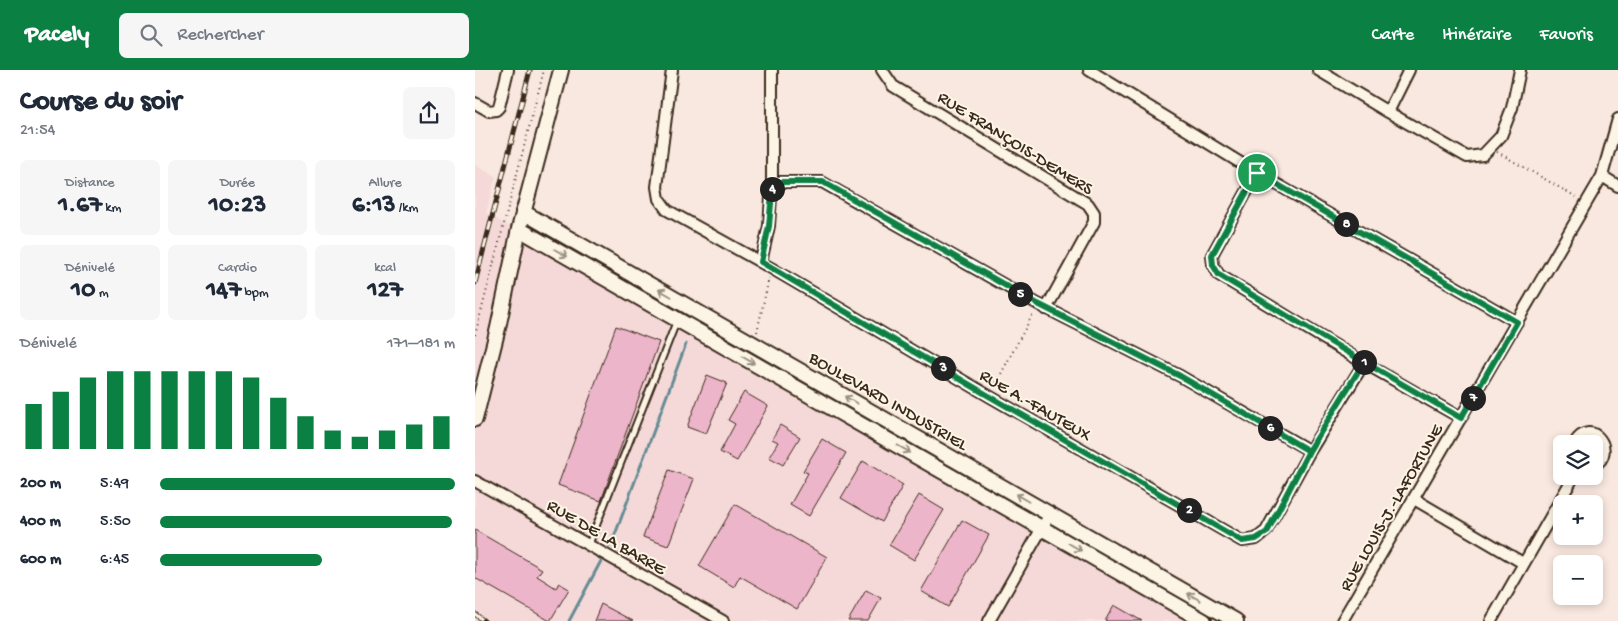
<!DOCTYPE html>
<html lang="fr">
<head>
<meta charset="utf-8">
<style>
	:root { --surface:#fff; --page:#f6f6f7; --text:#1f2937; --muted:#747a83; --accent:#0b8043 }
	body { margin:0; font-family:"Gochi Hand",sans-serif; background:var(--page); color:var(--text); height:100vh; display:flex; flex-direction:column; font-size:19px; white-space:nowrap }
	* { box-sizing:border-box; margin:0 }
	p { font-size:16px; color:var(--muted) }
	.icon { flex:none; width:28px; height:28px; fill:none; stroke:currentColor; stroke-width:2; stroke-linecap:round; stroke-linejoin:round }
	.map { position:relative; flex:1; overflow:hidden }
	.drawer { display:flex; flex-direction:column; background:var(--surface); width:475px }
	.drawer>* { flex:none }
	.controls { position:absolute; left:1078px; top:365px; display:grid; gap:10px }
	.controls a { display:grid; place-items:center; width:50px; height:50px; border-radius:8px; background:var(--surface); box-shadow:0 2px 8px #0003; font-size:25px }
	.pin { position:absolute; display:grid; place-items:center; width:42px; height:42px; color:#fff; margin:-21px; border:2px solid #fff; border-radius:50%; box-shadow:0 1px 5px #0007 }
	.km { position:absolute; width:25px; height:25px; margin:-12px; border-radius:50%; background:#222; color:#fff; font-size:14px; line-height:25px; text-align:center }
	.round { display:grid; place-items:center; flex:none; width:52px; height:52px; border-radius:8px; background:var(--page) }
	.headline { display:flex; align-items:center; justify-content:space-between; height:85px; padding:0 20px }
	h1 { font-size:28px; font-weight:700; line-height:38px }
	.stats { display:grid; grid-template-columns:repeat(3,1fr); gap:8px; height:85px; padding:5px 20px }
	.stats div { display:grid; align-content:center; border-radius:8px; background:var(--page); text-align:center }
	.stats b { font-size:25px; font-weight:700 }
	.stats small { font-size:14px; font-weight:400 }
	.stats p { font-size:14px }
	.chart { height:140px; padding:10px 20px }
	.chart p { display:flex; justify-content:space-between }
	.chart svg { width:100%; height:90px; margin-top:5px; stroke:var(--accent); stroke-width:6 }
	ul { padding:0 20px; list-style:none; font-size:16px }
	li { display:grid; grid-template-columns:80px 60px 1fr; align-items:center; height:38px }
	li i { height:12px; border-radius:6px; background:var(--accent) }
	header { display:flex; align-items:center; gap:30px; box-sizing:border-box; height:70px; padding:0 25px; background:var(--accent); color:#fff }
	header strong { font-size:24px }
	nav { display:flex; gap:28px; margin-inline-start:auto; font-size:18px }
	.search { width:350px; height:45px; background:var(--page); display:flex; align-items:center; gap:12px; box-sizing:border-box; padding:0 18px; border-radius:8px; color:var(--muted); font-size:19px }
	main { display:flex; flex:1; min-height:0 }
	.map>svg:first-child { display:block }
</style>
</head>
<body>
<header>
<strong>Pacely</strong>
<div class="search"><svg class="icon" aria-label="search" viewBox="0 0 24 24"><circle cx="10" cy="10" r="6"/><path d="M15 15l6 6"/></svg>Rechercher</div>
<nav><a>Carte</a><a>Itinéraire</a><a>Favoris</a></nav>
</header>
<main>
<section class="drawer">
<div class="headline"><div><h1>Course du soir</h1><p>21:54</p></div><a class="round"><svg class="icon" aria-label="share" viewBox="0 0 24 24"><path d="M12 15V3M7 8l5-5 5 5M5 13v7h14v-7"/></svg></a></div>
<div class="stats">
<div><p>Distance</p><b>1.67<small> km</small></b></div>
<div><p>Durée</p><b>10:23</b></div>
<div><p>Allure</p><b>6:13<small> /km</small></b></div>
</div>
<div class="stats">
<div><p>Dénivelé</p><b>10<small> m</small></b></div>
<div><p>Cardio</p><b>147<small> bpm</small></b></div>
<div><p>kcal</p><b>127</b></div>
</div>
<div class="chart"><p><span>Dénivelé</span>171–181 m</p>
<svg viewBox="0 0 160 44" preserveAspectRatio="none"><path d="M5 44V22M15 44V16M25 44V9M35 44V6M45 44V6M55 44V6M65 44V6M75 44V6M85 44V9M95 44V19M105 44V28M115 44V35M125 44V38M135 44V35M145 44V32M155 44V28"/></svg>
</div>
<ul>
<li><b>200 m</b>5:49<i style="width:100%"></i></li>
<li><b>400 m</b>5:50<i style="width:99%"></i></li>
<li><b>600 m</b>6:45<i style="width:55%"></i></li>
</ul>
</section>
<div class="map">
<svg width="1143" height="551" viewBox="0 0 1143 551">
	<rect width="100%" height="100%" fill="#f9e8df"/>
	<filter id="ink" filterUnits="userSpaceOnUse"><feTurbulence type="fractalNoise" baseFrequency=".02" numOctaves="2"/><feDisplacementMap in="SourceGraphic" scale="10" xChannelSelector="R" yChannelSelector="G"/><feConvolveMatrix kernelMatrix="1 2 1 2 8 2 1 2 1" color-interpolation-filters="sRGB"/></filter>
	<g filter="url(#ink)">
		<path fill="#f5d9d8" d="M0,95L21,107L11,143L721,551H0Z"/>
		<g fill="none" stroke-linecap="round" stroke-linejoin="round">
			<path stroke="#668c94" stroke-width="3" d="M134,476L141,462L211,274
				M94,551L126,491"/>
		</g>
		<path fill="#edb5c9" stroke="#3b2a1e" d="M141,256L184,272L126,431L83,415Z
			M232,305L252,313L231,364L212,357Z
			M269,322L293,336L262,391L245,382L260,354L253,350Z
			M305,355L325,367L308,395L294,387L303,372L297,369Z
			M347,369L371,383L334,446L315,435L333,403L328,401Z
			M388,391L428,415L407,452L366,428Z
			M194,400L219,409L193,476L168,467Z
			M444,425L469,440L439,490L414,475Z
			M260,434L352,487L322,539L265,506L259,517L224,496Z
			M487,450L514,465L473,537L446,521Z
			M0,460L67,499L62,506L81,518L84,513L94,519L75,551L0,508Z
			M391,520L406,528L393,551H373Z
			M126,534L158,551H119Z
			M639,535L667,551H630Z"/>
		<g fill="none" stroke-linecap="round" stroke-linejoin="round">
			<defs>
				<path id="lane" d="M114,474L202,250"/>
				<path id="street" d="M197,0L182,117L184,129L192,140L296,198L514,326L767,471L781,469L791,461L835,381L889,293
					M407,0L418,16L613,134L619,143V152L571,239
					M614,0L782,103L1042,252
					M843,0L913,42L992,87L1008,85L1026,66L1037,38L1045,0
					M0,33L14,41L21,40L24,37L33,0
					M913,42L934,0
					M782,103L737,185L738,195L744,205L889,293L986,348
					M1127,106L1143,116
					M297,112H347L563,234L705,306L835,381
					M286,192L294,156L297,112V0
					M1099,374C1117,344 1143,384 1119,395
					M0,411L248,551
					M939,429L1048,493
					M514,551L575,444
					M867,551L1127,106L1143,49
					M1016,551L1099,406"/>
				<path id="secondary" d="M48,142L761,551
					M44,159L729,551
					M0,349L23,258L44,159L86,0"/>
			</defs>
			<use href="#lane" stroke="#3b2a1e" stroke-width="9"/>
			<use href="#street" stroke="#3b2a1e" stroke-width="14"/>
			<use href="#secondary" stroke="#3b2a1e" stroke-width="18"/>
			<path stroke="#3b2a1e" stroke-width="2" stroke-dasharray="1 4" stroke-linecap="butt" d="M1022,82L1103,128
				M282,262L294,208
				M0,265L69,0
				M519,317L559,242"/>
			<use href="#lane" stroke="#fcf5e5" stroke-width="5"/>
			<use href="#street" stroke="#fcf5e5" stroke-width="10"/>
			<use href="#secondary" stroke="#fcf5e5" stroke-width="14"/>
			<defs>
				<path id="rail" d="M0,213L55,0
					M0,544L9,551"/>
			</defs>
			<use href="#rail" stroke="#3b2a1e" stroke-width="5"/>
			<use href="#rail" stroke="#fcf5e5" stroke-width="3" stroke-dasharray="9" stroke-linecap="butt"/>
		</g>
		<defs><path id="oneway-shaft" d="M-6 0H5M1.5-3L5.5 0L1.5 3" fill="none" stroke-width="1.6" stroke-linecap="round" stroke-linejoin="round" transform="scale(1.25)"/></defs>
		<g stroke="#9c9082">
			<use href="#oneway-shaft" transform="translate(86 183) rotate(30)"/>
			<use href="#oneway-shaft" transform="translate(190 223) rotate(-150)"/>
			<use href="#oneway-shaft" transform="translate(273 290) rotate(30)"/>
			<use href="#oneway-shaft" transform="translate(376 330) rotate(-150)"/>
			<use href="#oneway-shaft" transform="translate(429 379) rotate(30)"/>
			<use href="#oneway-shaft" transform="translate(547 428) rotate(-150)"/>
			<use href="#oneway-shaft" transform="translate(600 477) rotate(30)"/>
			<use href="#oneway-shaft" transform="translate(719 527) rotate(-150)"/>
		</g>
	</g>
	<g fill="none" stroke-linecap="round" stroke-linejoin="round" filter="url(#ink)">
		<defs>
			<path id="route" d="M782,103L737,185L738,195L744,205L889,292L834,381L792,462L781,469L767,471L514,326L286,192L294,156L298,112H348L563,234L705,306L834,381L889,292L986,348L1042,252L782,103"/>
		</defs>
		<use href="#route" stroke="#fff" stroke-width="10"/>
		<use href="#route" stroke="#0b8043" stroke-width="6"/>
	</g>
	<g text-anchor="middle" stroke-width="4" stroke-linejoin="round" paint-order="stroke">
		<g font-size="18" fill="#3b2a1e" stroke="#fcf5e5">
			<text transform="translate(541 72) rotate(32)" y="6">RUE FRANÇOIS-DEMERS</text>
			<text transform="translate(414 330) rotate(30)" y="6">BOULEVARD INDUSTRIEL</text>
			<text transform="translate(561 334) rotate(30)" y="6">RUE A.-FAUTEUX</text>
			<text transform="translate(915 437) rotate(-60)" y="6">RUE LOUIS-J.-LAFORTUNE</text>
			<text transform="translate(132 466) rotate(30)" y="6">RUE DE LA BARRE</text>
		</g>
	</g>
</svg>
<div class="controls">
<a><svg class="icon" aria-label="layers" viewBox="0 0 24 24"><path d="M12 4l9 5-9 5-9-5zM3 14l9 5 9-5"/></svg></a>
<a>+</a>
<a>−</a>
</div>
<div class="pin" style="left:782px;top:103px;background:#1e9e55"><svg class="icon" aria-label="arrive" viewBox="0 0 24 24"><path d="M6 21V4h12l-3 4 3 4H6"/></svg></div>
<b class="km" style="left:889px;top:292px">1</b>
<b class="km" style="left:714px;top:440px">2</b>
<b class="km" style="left:468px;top:298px">3</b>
<b class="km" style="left:297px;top:119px">4</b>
<b class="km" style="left:545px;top:224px">5</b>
<b class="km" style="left:795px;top:358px">6</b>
<b class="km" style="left:998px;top:328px">7</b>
<b class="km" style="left:871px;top:154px">8</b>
</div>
</main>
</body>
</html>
